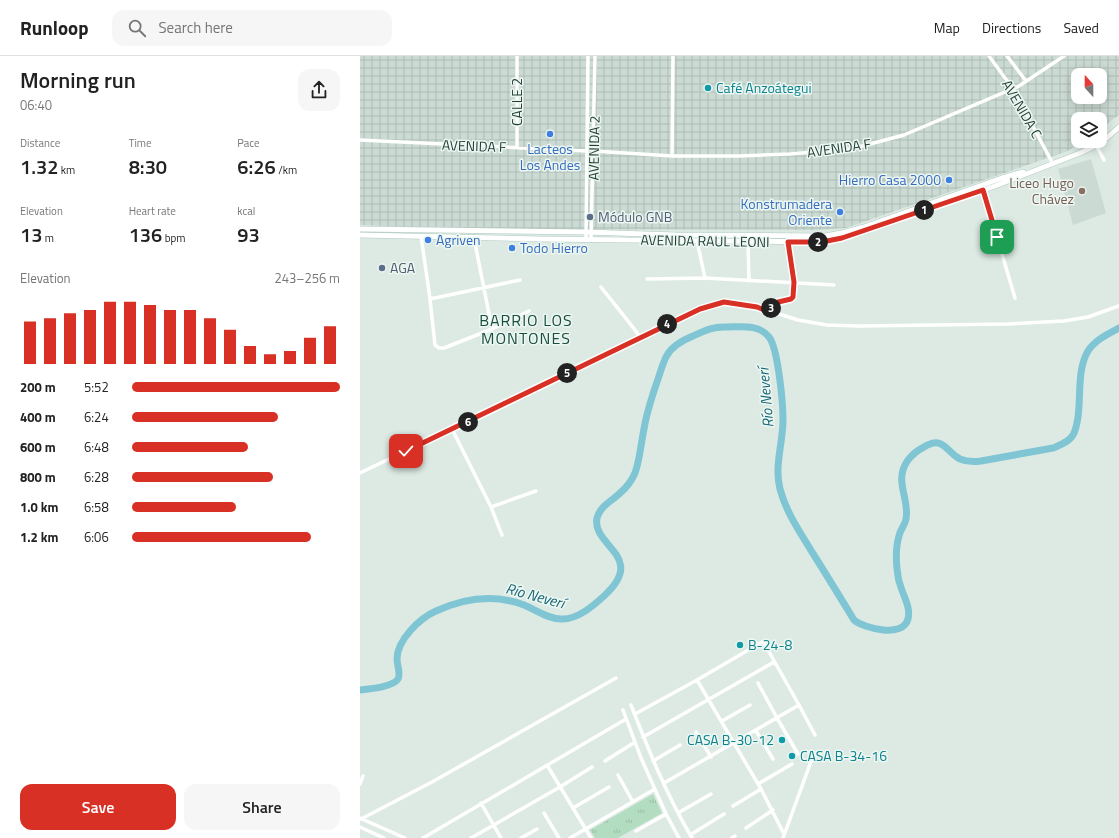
<!DOCTYPE html>
<html lang="en">
<head>
<meta charset="utf-8">
<style>
	:root { --surface:#fff; --page:#f6f6f6; --text:#222; --muted:#767676; --line:#e0e0e0; --accent:#d93025 }
	body { margin:0; font-family:"Titillium Web",sans-serif; background:var(--page); color:var(--text); height:100vh; display:flex; flex-direction:column; font-size:15px; white-space:nowrap }
	* { box-sizing:border-box; margin:0 }
	p { font-size:13px; color:var(--muted) }
	.icon { flex:none; width:22px; height:22px; fill:none; stroke:currentColor; stroke-width:2; stroke-linecap:round; stroke-linejoin:round }
	.map { position:relative; flex:1; overflow:hidden }
	.drawer { display:flex; flex-direction:column; background:var(--surface); width:360px }
	.drawer>* { flex:none }
	.needle { width:26px; rotate:339deg }
	.buttons { position:absolute; left:711px; top:12px; display:grid; gap:8px }
	.buttons a { display:grid; place-items:center; width:36px; height:36px; border-radius:8px; background:var(--surface); box-shadow:0 2px 10px #0003; font-size:20px }
	.pin { position:absolute; display:grid; place-items:center; width:34px; height:34px; color:#fff; margin:-17px; border-radius:8px; box-shadow:0 2px 6px #0006 }
	.km { position:absolute; width:20px; height:20px; margin:-10px; border-radius:50%; background:#222; color:#fff; font-size:11px; line-height:20px; text-align:center }
	.round { display:grid; place-items:center; flex:none; width:42px; height:42px; border-radius:12px; background:var(--page) }
	.summary { display:flex; align-items:center; justify-content:space-between; height:68px; padding:0 20px }
	h1 { font-size:22px; font-weight:600; line-height:30px }
	.stats { display:grid; grid-template-columns:repeat(3,1fr); gap:6px; height:68px; padding:4px 20px }
	.stats div { display:grid; align-content:center }
	.stats b { font-size:20px; font-weight:600 }
	.stats small { font-size:11px; font-weight:400 }
	.stats p { font-size:11px }
	.chart { height:112px; padding:8px 20px }
	.chart p { display:flex; justify-content:space-between }
	.chart svg { width:100%; height:72px; margin-top:4px; stroke:var(--accent); stroke-width:6 }
	.cta { display:flex; gap:8px; margin-top:auto; padding:8px 20px }
	.cta a { flex:1; height:46px; border-radius:12px; background:var(--accent); color:#fff; font-size:16px; font-weight:600; line-height:46px; text-align:center }
	.cta a+a { background:var(--page); color:var(--text) }
	ul { padding:0 20px; list-style:none; font-size:13px }
	li { display:grid; grid-template-columns:64px 48px 1fr; align-items:center; height:30px }
	li i { height:10px; border-radius:5px; background:var(--accent) }
	header { display:flex; align-items:center; gap:24px; box-sizing:border-box; height:56px; padding:0 20px; background:var(--surface); border-bottom:1px solid var(--line) }
	header strong { font-size:19px }
	nav { display:flex; gap:22px; margin-inline-start:auto; font-size:14px }
	.search { width:280px; height:36px; background:var(--page); display:flex; align-items:center; gap:10px; box-sizing:border-box; padding:0 14px; border-radius:12px; color:var(--muted); font-size:15px }
	main { display:flex; flex:1; min-height:0 }
	.map>svg:first-child { display:block }
</style>
</head>
<body>
<header>
<strong>Runloop</strong>
<div class="search"><svg class="icon" aria-label="search" viewBox="0 0 24 24"><circle cx="10" cy="10" r="6"/><path d="M15 15l6 6"/></svg>Search here</div>
<nav><a>Map</a><a>Directions</a><a>Saved</a></nav>
</header>
<main>
<section class="drawer">
<div class="summary"><div><h1>Morning run</h1><p>06:40</p></div><a class="round"><svg class="icon" aria-label="share" viewBox="0 0 24 24"><path d="M12 15V3M7 8l5-5 5 5M5 13v7h14v-7"/></svg></a></div>
<div class="stats">
<div><p>Distance</p><b>1.32<small> km</small></b></div>
<div><p>Time</p><b>8:30</b></div>
<div><p>Pace</p><b>6:26<small> /km</small></b></div>
</div>
<div class="stats">
<div><p>Elevation</p><b>13<small> m</small></b></div>
<div><p>Heart rate</p><b>136<small> bpm</small></b></div>
<div><p>kcal</p><b>93</b></div>
</div>
<div class="chart"><p><span>Elevation</span>243–256 m</p>
<svg viewBox="0 0 160 44" preserveAspectRatio="none"><path d="M5 44V18M15 44V16M25 44V13M35 44V11M45 44V6M55 44V6M65 44V8M75 44V11M85 44V11M95 44V16M105 44V23M115 44V33M125 44V38M135 44V36M145 44V28M155 44V21"/></svg>
</div>
<ul>
<li><b>200 m</b>5:52<i style="width:100%"></i></li>
<li><b>400 m</b>6:24<i style="width:70%"></i></li>
<li><b>600 m</b>6:48<i style="width:56%"></i></li>
<li><b>800 m</b>6:28<i style="width:68%"></i></li>
<li><b>1.0 km</b>6:58<i style="width:50%"></i></li>
<li><b>1.2 km</b>6:06<i style="width:86%"></i></li>
</ul>
<div class="cta"><a>Save</a><a>Share</a></div>
</section>
<div class="map">
<svg width="759" height="782" viewBox="0 0 759 782">
	<defs>
		<pattern id="industrial-grid" width="8" height="8" patternUnits="userSpaceOnUse"><rect width="8" height="8" fill="#cbdad3"/><path d="M0 4h8M4 0v8" fill="none" stroke="#aebcb6"/></pattern>
		<pattern id="park-tufts" width="24" height="20" patternUnits="userSpaceOnUse"><rect width="24" height="20" fill="#b3ddc0"/><path d="M3 7l-1-3M5 7V3M7 7l1-3M15 17l-1-3M17 17v-4M19 17l1-3" fill="none" stroke="#9abea5"/></pattern>
	</defs>
	<rect width="100%" height="100%" fill="#ddeae4"/>
	<path fill="#cbdad3" d="M731,103L746,157L713,169L698,113Z"/>
	<path fill="url(#industrial-grid)" fill-rule="evenodd" d="M0,0H759V59L740,73V63H718V85H722L708,95L486,172L454,174L97,173L0,169ZM718,19H740V41H718Z"/>
	<path fill="url(#park-tufts)" d="M293,738L302,757L258,782H235L230,774Z"/>
	<g fill="none" stroke-linecap="round" stroke-linejoin="round">
		<path stroke="#80c5d4" stroke-width="7" d="M0,634C9,633 33,631 38,623C41,618 37,609 37,603C37,584 60,562 76,555C104,542 135,538 164,549C176,554 188,563 201,563C217,564 233,550 244,540C288,500 231,490 237,462C240,450 252,445 260,437C266,432 272,424 275,417C280,403 281,387 284,373C287,354 293,338 299,320C301,314 303,307 306,301C311,291 323,284 333,280C344,275 354,270 367,271C381,271 399,268 409,281C418,292 423,347 423,364C423,387 414,410 420,433C426,456 440,476 452,496C466,518 480,541 494,564C505,573 543,582 548,563C551,551 543,540 540,528C538,524 538,518 537,513C536,503 536,490 539,480C540,474 545,469 546,463C550,442 533,425 548,404C552,399 558,394 564,391C584,379 586,396 600,403C607,406 614,406 621,405L693,392C700,389 709,386 713,379C716,374 717,367 718,361C721,341 717,313 728,295C735,284 748,278 759,272"/>
		<defs>
			<path id="secondary" d="M0,173L226,176L316,179L465,180L482,177L504,171L642,122L663,116
				M0,179L180,183L462,186L482,182L500,177L635,130L720,97L741,87L759,71"/>
		</defs>
		<use href="#secondary" stroke="#afcac1" stroke-width="6"/>
		<path stroke="#fff" stroke-width="3.5" d="M629,0L653,33L693,108
			M647,0L666,25
			M0,84L227,95
			M736,89L744,104
			M157,91V0
			M234,95L312,100H379L430,98L491,93L544,79L659,30L704,0
			M312,100L313,0
			M623,134L655,242
			M61,180L70,243L75,289L79,292H84L132,273L169,255
			M114,182L132,273
			M226,183L228,0
			M231,183L235,0
			M337,185L345,222
			M388,186L389,225
			M287,223L345,222L474,229
			M241,231C254,248 268,264 280,281
			M70,243L160,224
			M409,256L414,247L431,243L433,241L434,226L428,186
			M92,373L131,451L142,479
			M0,417L115,362L280,281L341,253L357,247L364,246L397,251L438,264L467,269L499,270L648,268L704,265L728,261L759,250
			M131,451L176,435
			M337,624L401,733L424,778
			M398,627L417,662L438,698
			M271,649C289,695 307,740 332,782
			M439,649L455,679
			M263,654L281,702L306,758L319,782
			M275,658L337,624L402,586L404,587L439,649L304,727
			M362,665L390,649
			M396,675L413,703
			M336,676L351,701
			M283,681L414,606
			M245,705L275,686
			M293,705L320,689
			M187,709L231,782
			M258,719L273,746
			M0,728L3,720
			M398,728L432,708
			M121,747L141,782
			M373,750L401,733
			M213,752L249,731
			M184,757L199,782
			M318,757L351,738
			M0,762L45,782
			M1,763L72,726L256,622
			M0,771L24,782
			M386,772L413,754
			M276,775L306,758
			M330,779L364,758
			M63,782L266,663
			M111,782L200,731L232,711
			M161,782L177,773
			M210,782L295,733
			M372,782L375,780
			M423,782L453,700"/>
		<use href="#secondary" stroke="#fff" stroke-width="5"/>
	</g>
	<g fill="none" stroke-linecap="round" stroke-linejoin="round">
		<defs>
			<path id="route" d="M46,395L340,253L364,246L397,251L409,256L414,247L431,243L433,241L434,226L428,186H462L482,182L623,134L637,181"/>
		</defs>
		<use href="#route" stroke="#fff" stroke-width="8"/>
		<use href="#route" stroke="#d93025" stroke-width="5"/>
	</g>
	<g fill="#0f9aa8" stroke="#edf7f2" stroke-width="1.5">
		<circle cx="348" cy="32" r="4"/>
		<circle cx="380" cy="589" r="4"/>
		<circle cx="422" cy="684" r="4"/>
		<circle cx="432" cy="700" r="4"/>
	</g>
	<g fill="#3f7fe0" stroke="#edf7f2" stroke-width="1.5">
		<circle cx="190" cy="78" r="4"/>
		<circle cx="589" cy="124" r="4"/>
		<circle cx="480" cy="156" r="4"/>
		<circle cx="68" cy="184" r="4"/>
		<circle cx="152" cy="192" r="4"/>
	</g>
	<circle fill="#8d6e63" stroke="#edf7f2" stroke-width="1.5" cx="722" cy="135" r="4"/>
	<g fill="#5c6f8a" stroke="#edf7f2" stroke-width="1.5">
		<circle cx="230" cy="161" r="4"/>
		<circle cx="22" cy="212" r="4"/>
	</g>
	<g text-anchor="middle" stroke-width="3" stroke-linejoin="round" paint-order="stroke">
		<g font-size="14" fill="#0d838f" stroke="#edf7f2" text-anchor="start">
			<text x="356" y="37">Café Anzoátegui</text>
			<text x="388" y="594">B-24-8</text>
			<text x="414" y="689" text-anchor="end">CASA B-30-12</text>
			<text x="440" y="705">CASA B-34-16</text>
		</g>
		<g font-size="14" fill="#1e3a33" stroke="#edf7f2">
			<text transform="translate(157 46) rotate(-90)" y="5">CALLE 2</text>
			<text transform="translate(662 53) rotate(60)" y="5">AVENIDA C</text>
			<text transform="translate(114 90) rotate(2)" y="5">AVENIDA F</text>
			<text transform="translate(234 92) rotate(-89)" y="5">AVENIDA 2</text>
			<text transform="translate(479 92) rotate(-8)" y="5">AVENIDA F</text>
			<text transform="translate(345 185) rotate(1)" y="5">AVENIDA RAUL LEONI</text>
		</g>
		<g font-size="14" fill="#366cbe" stroke="#edf7f2" text-anchor="end">
			<text x="190" y="98" text-anchor="middle">Lacteos<tspan x="190" dy="16">Los Andes</tspan></text>
			<text x="581" y="129">Hierro Casa 2000</text>
			<text x="472" y="153">Konstrumadera<tspan x="472" dy="16">Oriente</tspan></text>
			<text x="76" y="189" text-anchor="start">Agriven</text>
			<text x="160" y="197" text-anchor="start">Todo Hierro</text>
		</g>
		<g font-size="14" fill="#785e54" stroke="#edf7f2" text-anchor="end">
			<text x="714" y="132">Liceo Hugo<tspan x="714" dy="16">Chávez</tspan></text>
		</g>
		<g font-size="14" fill="#4e5e75" stroke="#edf7f2" text-anchor="start">
			<text x="238" y="166">Módulo GNB</text>
			<text x="30" y="217">AGA</text>
		</g>
		<g font-size="15" font-style="italic" fill="#156578" stroke="#edf7f2">
			<text transform="translate(406 342) rotate(-95)" y="5">Río Neverí</text>
			<text transform="translate(175 540) rotate(15)" y="5">Río Neverí</text>
		</g>
		<g font-size="16" letter-spacing="1" fill="#194d41" stroke="#edf7f2">
			<text x="166" y="270">BARRIO LOS<tspan x="166" dy="18">MONTONES</tspan></text>
		</g>
	</g>
</svg>
<div class="buttons">
<a><svg class="needle" viewBox="-14 -14 28 28"><path d="M0-13l5 13h-10z" fill="#e53935"/><path d="M0 13l5-13h-10z" fill="#767676"/></svg></a>
<a><svg class="icon" aria-label="layers" viewBox="0 0 24 24"><path d="M12 4l9 5-9 5-9-5zM3 14l9 5 9-5"/></svg></a>
</div>
<div class="pin" style="left:637px;top:181px;background:#1e9e55"><svg class="icon" aria-label="arrive" viewBox="0 0 24 24"><path d="M6 21V4h12l-3 4 3 4H6"/></svg></div>
<div class="pin" style="left:46px;top:395px;background:#d93025"><svg class="icon" aria-label="check" viewBox="0 0 24 24"><path d="M5 12l5 5 9-10"/></svg></div>
<b class="km" style="left:564px;top:154px">1</b>
<b class="km" style="left:458px;top:186px">2</b>
<b class="km" style="left:411px;top:252px">3</b>
<b class="km" style="left:307px;top:268px">4</b>
<b class="km" style="left:207px;top:317px">5</b>
<b class="km" style="left:108px;top:366px">6</b>
</div>
</main>
</body>
</html>
